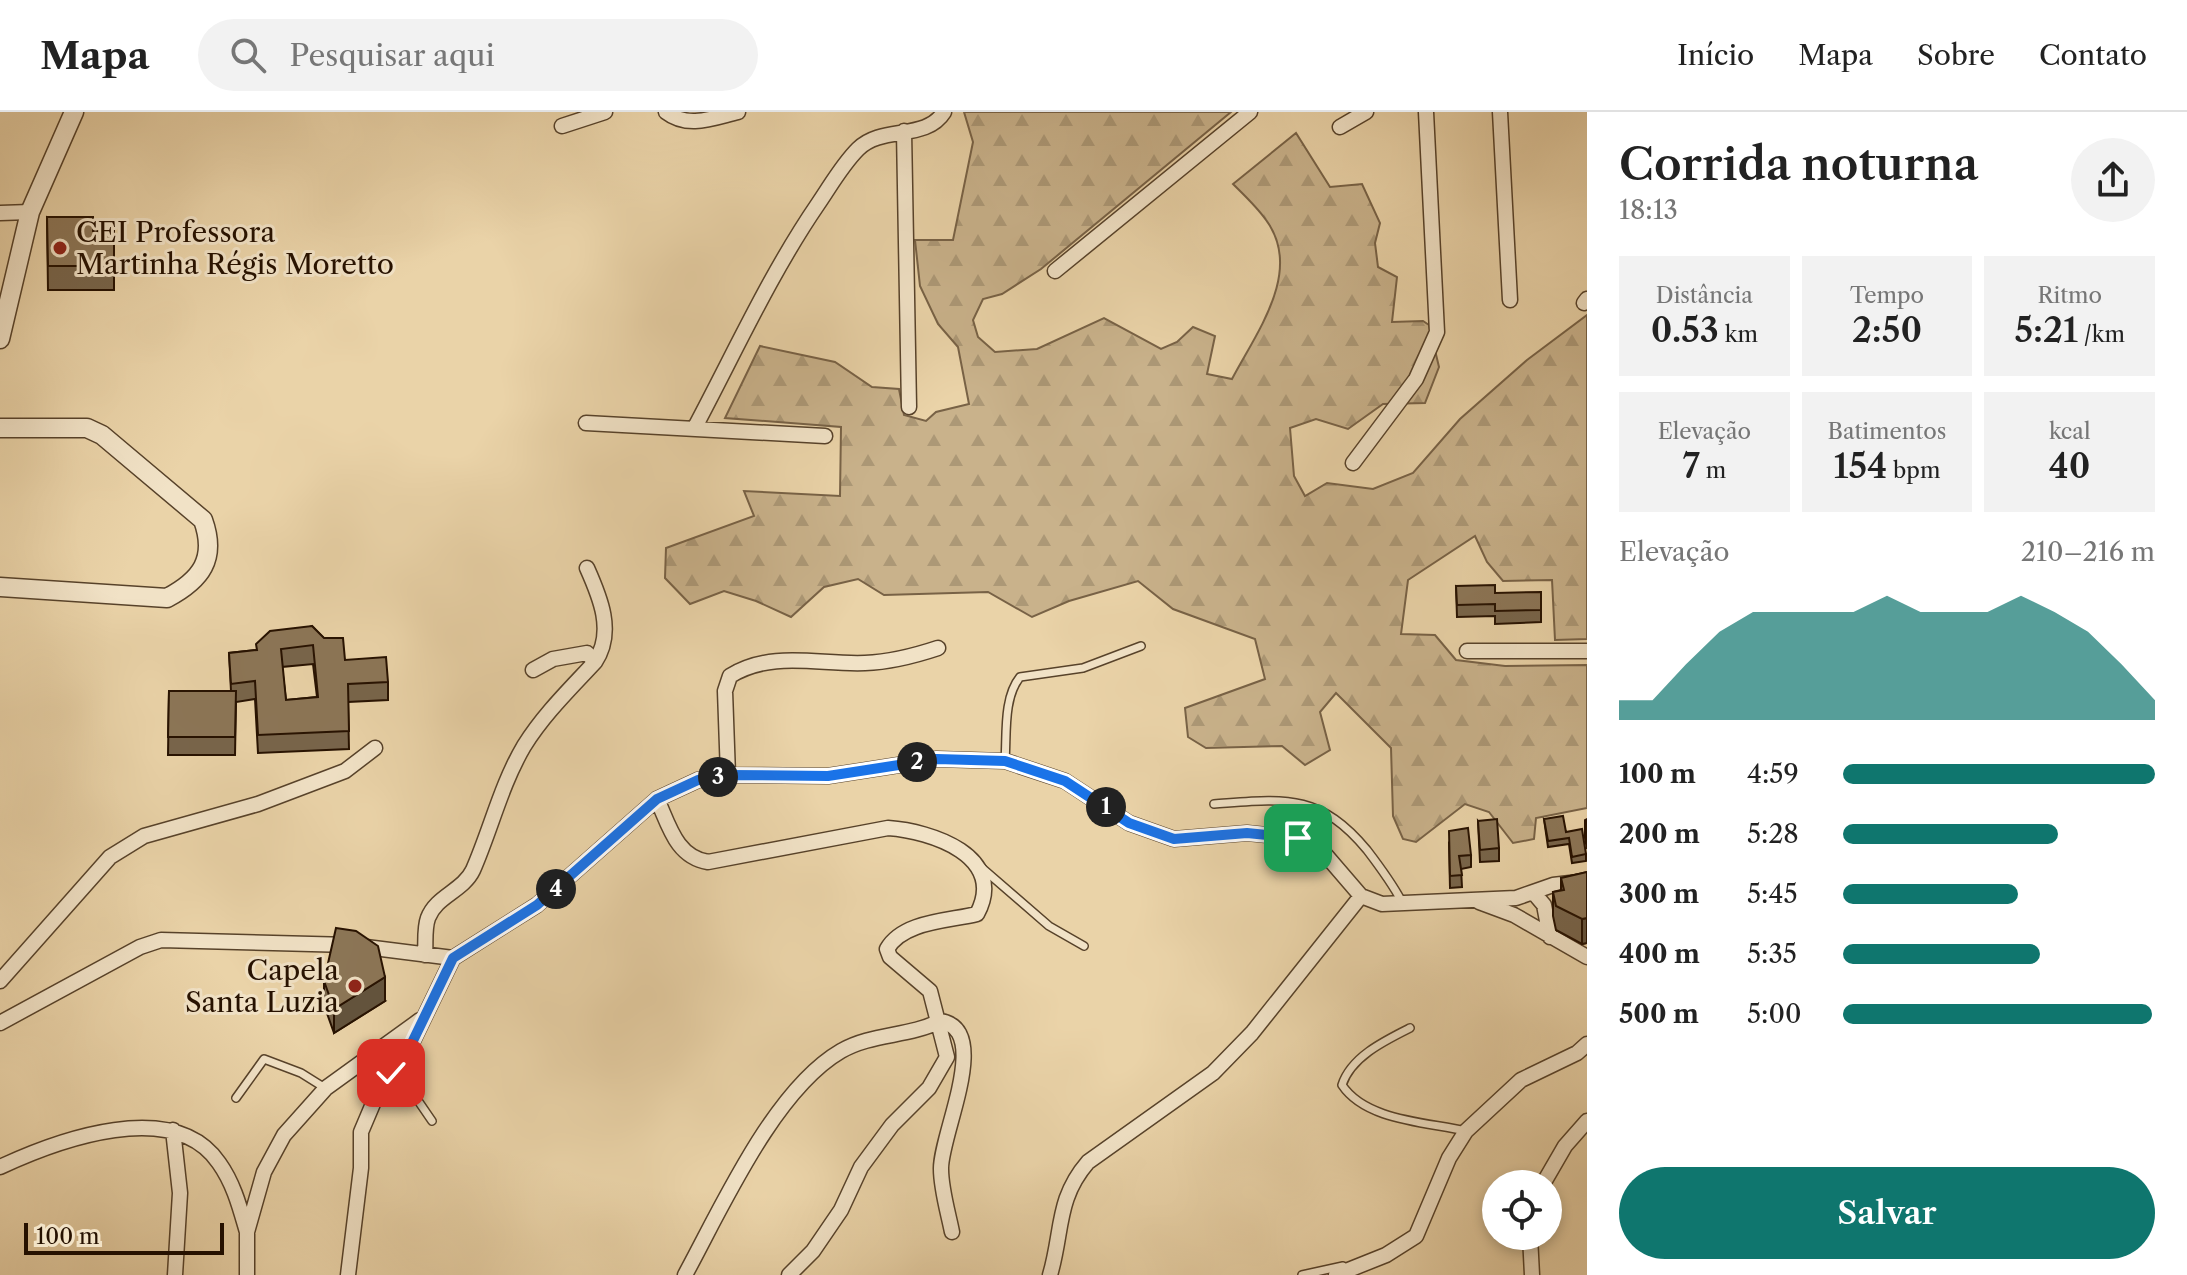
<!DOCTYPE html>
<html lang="pt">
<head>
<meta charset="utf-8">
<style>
	:root { --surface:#fff; --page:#f2f2f2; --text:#222; --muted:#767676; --line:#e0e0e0; --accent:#0f766e }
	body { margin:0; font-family:"Libre Caslon Text",serif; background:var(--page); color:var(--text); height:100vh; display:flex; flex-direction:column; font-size:30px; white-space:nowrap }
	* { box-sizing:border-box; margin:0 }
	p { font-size:26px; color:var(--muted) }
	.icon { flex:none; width:44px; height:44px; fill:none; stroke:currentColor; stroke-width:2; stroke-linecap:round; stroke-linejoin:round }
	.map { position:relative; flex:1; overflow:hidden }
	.panel { display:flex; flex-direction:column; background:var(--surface); width:600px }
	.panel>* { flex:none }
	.tools { position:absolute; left:1482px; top:1058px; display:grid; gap:16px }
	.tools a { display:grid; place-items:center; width:80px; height:80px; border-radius:50%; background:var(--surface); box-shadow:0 4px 12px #0003; font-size:40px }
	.scale { position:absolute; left:24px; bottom:20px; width:200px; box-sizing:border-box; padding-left:8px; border:4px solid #261100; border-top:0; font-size:22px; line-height:28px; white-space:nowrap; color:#261100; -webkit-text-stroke:6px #f1e2c6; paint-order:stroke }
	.pin { position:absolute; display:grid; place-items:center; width:68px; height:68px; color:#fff; margin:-34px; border-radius:16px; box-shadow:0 4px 12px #0006 }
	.km { position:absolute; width:40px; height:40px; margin:-20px; border-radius:50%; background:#222; color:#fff; font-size:22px; line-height:40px; text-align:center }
	.round { display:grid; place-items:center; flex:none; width:84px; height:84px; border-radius:42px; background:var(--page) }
	.summary { display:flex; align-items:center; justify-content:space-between; height:136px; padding:0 32px }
	h1 { font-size:44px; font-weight:600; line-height:60px }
	.metrics { display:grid; grid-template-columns:repeat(3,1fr); gap:12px; height:136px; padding:8px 32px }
	.metrics div { display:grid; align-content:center; border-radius:0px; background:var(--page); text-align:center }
	.metrics b { font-size:34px; font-weight:600 }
	.metrics small { font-size:22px; font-weight:400 }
	.metrics p { font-size:22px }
	.chart { height:224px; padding:16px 32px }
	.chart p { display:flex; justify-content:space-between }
	.chart svg { width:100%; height:144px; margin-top:8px; fill:var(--accent); opacity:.7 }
	.action { display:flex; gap:16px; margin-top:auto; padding:16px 32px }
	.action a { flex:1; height:92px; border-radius:48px; background:var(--accent); color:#fff; font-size:32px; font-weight:600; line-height:92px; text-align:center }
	ul { padding:0 32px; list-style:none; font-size:26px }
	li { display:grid; grid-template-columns:128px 96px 1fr; align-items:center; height:60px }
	li i { height:20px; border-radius:10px; background:var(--accent) }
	header { display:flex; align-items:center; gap:48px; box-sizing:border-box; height:112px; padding:0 40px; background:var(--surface); border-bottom:2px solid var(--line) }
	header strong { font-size:38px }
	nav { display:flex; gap:44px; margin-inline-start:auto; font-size:28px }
	.search { width:560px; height:72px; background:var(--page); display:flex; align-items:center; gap:20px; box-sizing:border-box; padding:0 28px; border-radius:44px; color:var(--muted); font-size:30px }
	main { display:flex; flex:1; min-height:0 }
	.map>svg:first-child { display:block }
</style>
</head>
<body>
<header>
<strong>Mapa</strong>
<div class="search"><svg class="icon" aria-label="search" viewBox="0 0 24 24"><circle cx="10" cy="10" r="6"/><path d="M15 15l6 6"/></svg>Pesquisar aqui</div>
<nav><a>Início</a><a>Mapa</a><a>Sobre</a><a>Contato</a></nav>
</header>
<main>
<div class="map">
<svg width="1587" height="1163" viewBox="0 0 1587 1163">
	<defs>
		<pattern id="forest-firs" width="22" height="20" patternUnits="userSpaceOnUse" patternTransform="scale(2)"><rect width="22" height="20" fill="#c9b28b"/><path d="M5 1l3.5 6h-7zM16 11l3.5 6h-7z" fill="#ac9876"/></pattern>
	</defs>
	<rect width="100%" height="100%" fill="#ead3a8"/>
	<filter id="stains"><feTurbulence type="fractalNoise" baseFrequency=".0025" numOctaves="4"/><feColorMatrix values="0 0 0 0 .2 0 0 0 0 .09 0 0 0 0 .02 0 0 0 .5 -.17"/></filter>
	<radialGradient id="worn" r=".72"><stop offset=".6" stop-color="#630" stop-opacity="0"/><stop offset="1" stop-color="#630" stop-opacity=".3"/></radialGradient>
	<path fill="url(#forest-firs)" stroke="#786246" stroke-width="2" d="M964,0H1231L1041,157L1002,182L983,187L973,208L978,225L995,240L1037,237L1104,206L1161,237L1177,230L1193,215L1215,224L1207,262L1232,267C1256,221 1304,159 1266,108C1257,95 1244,83 1233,72L1296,21L1330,75L1362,72L1380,111L1375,131L1378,155L1397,165L1392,210L1423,209L1429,213L1439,255L1425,291L1383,292L1348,317L1316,307L1290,316L1294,364L1305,384L1327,371L1373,377L1413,361L1460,307L1527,248L1587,203V527L1555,528L1552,468L1503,469L1487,450L1475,424L1408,468L1401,522L1435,523L1456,548L1505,554L1587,553V696L1536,706L1534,727L1513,731L1489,700L1465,692L1416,730L1403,727L1393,704L1391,636L1336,581L1320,600L1330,638L1305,653L1282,634L1206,636L1188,625L1185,596L1265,567L1255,527L1173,497L1138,469L1069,489L1032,505L988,480L884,483L858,467L824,475L791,505L756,489L724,479L690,492L665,466L666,436L754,404L744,379L840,384L841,315L725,306L760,234L835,250L872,275L899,277L904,303L926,309L936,300L969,292L958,235L938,212L920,174L915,128H953L973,30Z"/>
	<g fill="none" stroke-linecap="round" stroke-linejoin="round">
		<defs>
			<path id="service" d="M1005,649C1007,623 1003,586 1020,565L1083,556L1141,534
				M1214,692C1283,687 1319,680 1367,738C1380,755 1392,771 1402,790
				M982,756L1049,814L1084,834
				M1410,916C1384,929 1351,945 1342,973C1366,1009 1427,1010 1466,1019
				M392,962L408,974L432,1009
				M236,986L264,947L301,961L325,976
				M1302,1163L1343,1154"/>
			<path id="minor" d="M666,0C688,17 713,6 738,0
				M1500,0L1510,188
				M562,14L605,0
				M1340,15L1366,0
				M904,19L909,295
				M0,101L30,100
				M1055,159L1250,0
				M1584,191L1587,187
				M586,311L825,324
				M694,317C734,242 770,162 818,92C831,73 842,53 858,37C882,13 926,29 944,0
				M1353,351L1416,267L1437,220L1426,0
				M587,456C600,485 615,520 595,550
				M1467,539H1587
				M728,663L725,579L730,564C772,538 819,553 865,551C891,550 914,544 938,536
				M657,687C669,713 676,745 708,750L888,716C931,719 1008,744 977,802C949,809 903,809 887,837L890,845L930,879L947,945L929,976L892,1013L861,1055L841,1098L813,1139L789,1163
				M1533,780L1553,773L1587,769
				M1479,790L1514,803L1587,845
				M425,843C426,831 424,817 428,806C436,784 463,779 473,758C491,717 501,673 524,634C544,602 570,577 595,550L587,541L553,547L533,558
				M0,869L110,745L144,724L258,692L345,659L375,636
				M940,909C993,917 940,1023 941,1057C941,1077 948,1100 952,1120
				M0,911L140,835L161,828L350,833L453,846
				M173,1018L180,1081L175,1163
				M0,1055C58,1028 174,985 219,1051C234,1072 240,1096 247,1120
				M1543,1072L1565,1034L1587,1009
				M1530,1124L1532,1163
				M247,1163V1120L264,1060L284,1023L326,976L420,908
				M348,1163L361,1056V1020L375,987L408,939L453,846L537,793L657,687L698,668L728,663L828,664L937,647L1005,649L1065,669L1129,711L1174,727L1247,721L1298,726L1324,741L1361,784L1382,792L1516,786L1533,780L1544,793L1550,825
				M685,1163C722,1095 774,978 841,939C872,921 909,925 940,909
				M1050,1163C1063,1119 1056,1087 1088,1050L1213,961L1252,921L1361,784
				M1336,1163L1386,1143L1416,1124L1449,1046L1466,1019L1521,968L1577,941L1587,932"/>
			<path id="tertiary" d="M0,227L30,100L74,0
				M0,316H87L102,323L203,408C217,447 201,468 167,486L0,475"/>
		</defs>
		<use href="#service" stroke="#57422a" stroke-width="10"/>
		<use href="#minor" stroke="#57422a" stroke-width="17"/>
		<use href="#tertiary" stroke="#57422a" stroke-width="21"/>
		<use href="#service" stroke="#f1e2c6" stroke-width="7"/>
		<use href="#minor" stroke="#f1e2c6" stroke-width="14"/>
		<use href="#tertiary" stroke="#f1e2c6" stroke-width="18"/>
	</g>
	<path fill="#78654b" stroke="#261100" stroke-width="2" fill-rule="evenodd" d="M47,105L93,119H114V178H48Z
		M1456,474L1495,481L1541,498V510L1495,512V504L1457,505Z
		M312,514L345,548L388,570V588L348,590L349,637L258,641L255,587L236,590L235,643H168L169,579H231L229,541L256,538ZM313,552L317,585L286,588L282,555Z
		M1544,707L1566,720L1586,742V749L1572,751L1569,732L1548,735Z
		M1587,707V737L1585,726V708Z
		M1478,709L1499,736V749L1480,750Z
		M1449,731L1471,743V755L1461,757L1462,775L1450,776Z
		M1587,760V831L1582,832L1556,818L1553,804V780L1561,778V766Z
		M324,869L385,889L334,921L324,893Z"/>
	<path fill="#62533d" stroke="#261100" stroke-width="2" d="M1587,806V831L1582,832V807Z
		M385,865V889L334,921V897Z"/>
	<path fill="#8c7657" stroke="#261100" stroke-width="2" fill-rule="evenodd" d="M47,105H93V119H114V154H48Z
		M1495,473V481L1541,480V498L1495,499V492L1457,493L1456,474Z
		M312,514L324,526H343L345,548L386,545L388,570L348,572L349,619L258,623L255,569L231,572L229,541L257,538L256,532L270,519ZM313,533L318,585L286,588L281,537Z
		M169,579H236L235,625H168Z
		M1563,704L1566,720L1582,717L1586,742L1572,745L1569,726L1548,729L1544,707Z
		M1497,707L1499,736L1480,738L1478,709Z
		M1468,716L1471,743L1459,744L1462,763L1450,764L1449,719Z
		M1587,760V806L1582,807L1556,794L1553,780L1564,778L1561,766Z
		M336,816L356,819L378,834L385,865L334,897L324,869Z"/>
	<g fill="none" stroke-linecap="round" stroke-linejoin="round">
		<defs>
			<path id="route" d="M391,961L408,939L453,846L537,793L657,687L698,668L728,663L828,664L937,647L1005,649L1065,669L1129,711L1174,727L1247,721L1298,726"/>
		</defs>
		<use href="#route" stroke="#fff" stroke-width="16"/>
		<use href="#route" stroke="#1a73e8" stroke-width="10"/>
	</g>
	<g fill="#8f2418" stroke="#f1e2c6" stroke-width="3">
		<circle cx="60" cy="136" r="8"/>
		<circle cx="355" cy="874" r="8"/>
	</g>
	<g text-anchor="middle" stroke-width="6" stroke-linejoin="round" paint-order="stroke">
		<g font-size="28" fill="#261100" stroke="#f1e2c6" text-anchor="start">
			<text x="76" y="130">CEI Professora<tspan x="76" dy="32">Martinha Régis Moretto</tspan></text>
			<text x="339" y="868" text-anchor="end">Capela<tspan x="339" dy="32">Santa Luzia</tspan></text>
		</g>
	</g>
	<rect width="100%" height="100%" filter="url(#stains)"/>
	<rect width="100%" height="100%" fill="url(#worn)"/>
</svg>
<div class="tools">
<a><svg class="icon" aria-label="locate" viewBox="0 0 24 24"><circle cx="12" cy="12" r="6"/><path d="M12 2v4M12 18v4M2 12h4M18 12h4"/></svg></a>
</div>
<div class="scale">100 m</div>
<div class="pin" style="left:1298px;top:726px;background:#1e9e55"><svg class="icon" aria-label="arrive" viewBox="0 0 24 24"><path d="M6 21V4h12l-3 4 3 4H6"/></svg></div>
<div class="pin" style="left:391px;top:961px;background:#d93025"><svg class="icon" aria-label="check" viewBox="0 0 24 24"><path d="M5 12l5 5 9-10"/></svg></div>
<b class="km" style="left:1106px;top:695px">1</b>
<b class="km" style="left:917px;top:650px">2</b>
<b class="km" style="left:718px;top:665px">3</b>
<b class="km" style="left:556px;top:777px">4</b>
</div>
<section class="panel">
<div class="summary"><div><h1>Corrida noturna</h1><p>18:13</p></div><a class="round"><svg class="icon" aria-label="share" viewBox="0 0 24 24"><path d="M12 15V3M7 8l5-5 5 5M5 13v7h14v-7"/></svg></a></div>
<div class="metrics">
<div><p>Distância</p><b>0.53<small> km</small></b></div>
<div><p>Tempo</p><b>2:50</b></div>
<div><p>Ritmo</p><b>5:21<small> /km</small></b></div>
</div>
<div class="metrics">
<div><p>Elevação</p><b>7<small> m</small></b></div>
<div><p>Batimentos</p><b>154<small> bpm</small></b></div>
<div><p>kcal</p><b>40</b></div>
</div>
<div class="chart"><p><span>Elevação</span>210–216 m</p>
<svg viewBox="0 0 160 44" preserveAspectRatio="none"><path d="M0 44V38L10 38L20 27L30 17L40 11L50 11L60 11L70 11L80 6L90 11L100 11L110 11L120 6L130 11L140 17L150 27L160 38V44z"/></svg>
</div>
<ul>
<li><b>100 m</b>4:59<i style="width:100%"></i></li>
<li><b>200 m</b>5:28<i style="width:69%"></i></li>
<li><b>300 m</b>5:45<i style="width:56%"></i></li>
<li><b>400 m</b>5:35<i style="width:63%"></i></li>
<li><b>500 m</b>5:00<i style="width:99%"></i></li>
</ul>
<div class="action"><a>Salvar</a></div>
</section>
</main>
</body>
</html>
